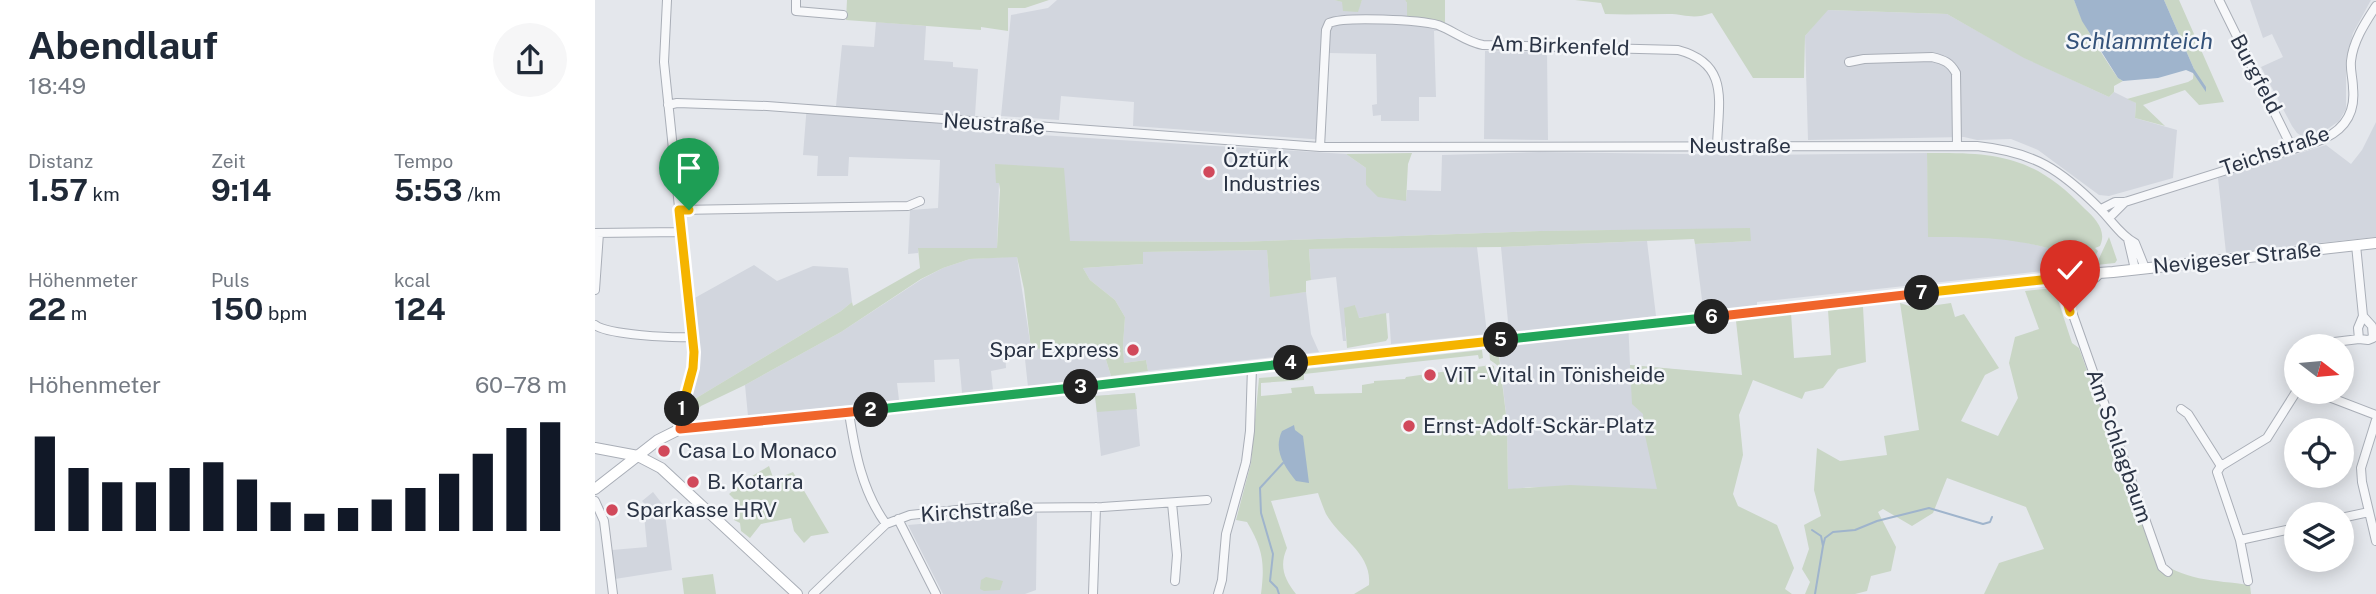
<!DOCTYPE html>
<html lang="de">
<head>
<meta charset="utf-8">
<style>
	:root { --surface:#fff; --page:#f6f6f7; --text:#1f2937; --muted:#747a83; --accent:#111827 }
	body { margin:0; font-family:"Public Sans",sans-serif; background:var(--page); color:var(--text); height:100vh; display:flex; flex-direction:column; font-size:26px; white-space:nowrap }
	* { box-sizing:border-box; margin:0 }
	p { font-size:23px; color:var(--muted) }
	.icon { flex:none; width:38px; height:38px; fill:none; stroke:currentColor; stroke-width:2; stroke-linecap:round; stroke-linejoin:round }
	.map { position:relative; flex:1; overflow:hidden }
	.side { display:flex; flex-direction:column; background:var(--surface); width:595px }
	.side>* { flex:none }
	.needle { width:46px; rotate:106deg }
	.tools { position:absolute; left:1689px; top:334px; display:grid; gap:14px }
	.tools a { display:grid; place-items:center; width:70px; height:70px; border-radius:50%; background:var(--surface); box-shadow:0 4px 18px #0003; font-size:35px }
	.pin { position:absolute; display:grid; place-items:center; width:60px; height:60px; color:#fff; margin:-72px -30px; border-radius:50% 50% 50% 0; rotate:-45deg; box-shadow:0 0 7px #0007 }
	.pin .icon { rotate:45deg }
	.km { position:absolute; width:35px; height:35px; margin:-18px; border-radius:50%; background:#222; color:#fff; font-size:19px; line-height:35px; text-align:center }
	.round { display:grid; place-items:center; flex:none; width:74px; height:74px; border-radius:37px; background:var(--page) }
	.headline { display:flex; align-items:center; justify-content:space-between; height:119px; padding:0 28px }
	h1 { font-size:38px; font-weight:700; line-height:52px }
	.metrics { display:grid; grid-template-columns:repeat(3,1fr); gap:10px; height:119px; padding:7px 28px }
	.metrics div { display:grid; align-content:center }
	.metrics b { font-size:30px; font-weight:700 }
	.metrics small { font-size:19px; font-weight:400 }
	.metrics p { font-size:19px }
	.chart { height:196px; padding:14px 28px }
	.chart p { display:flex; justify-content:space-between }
	.chart svg { width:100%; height:126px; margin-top:7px; stroke:var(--accent); stroke-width:6 }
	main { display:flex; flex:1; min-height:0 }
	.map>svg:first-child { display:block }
</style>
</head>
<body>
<main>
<section class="side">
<div class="headline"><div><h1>Abendlauf</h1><p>18:49</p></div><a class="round"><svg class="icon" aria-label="share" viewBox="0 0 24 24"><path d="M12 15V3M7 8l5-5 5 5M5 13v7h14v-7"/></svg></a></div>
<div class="metrics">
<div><p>Distanz</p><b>1.57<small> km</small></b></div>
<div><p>Zeit</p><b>9:14</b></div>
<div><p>Tempo</p><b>5:53<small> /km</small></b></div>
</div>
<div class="metrics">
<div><p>Höhenmeter</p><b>22<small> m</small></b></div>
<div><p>Puls</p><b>150<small> bpm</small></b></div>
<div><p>kcal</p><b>124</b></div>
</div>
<div class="chart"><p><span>Höhenmeter</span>60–78 m</p>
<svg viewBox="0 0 160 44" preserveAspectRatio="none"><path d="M5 44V11M15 44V22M25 44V27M35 44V27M45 44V22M55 44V20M65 44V26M75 44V34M85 44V38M95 44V36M105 44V33M115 44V29M125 44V24M135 44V17M145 44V8M155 44V6"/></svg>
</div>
</section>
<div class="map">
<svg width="1781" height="594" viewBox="0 0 1781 594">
	<rect width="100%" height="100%" fill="#e4e7ec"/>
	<path fill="#d2d6de" d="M462,0H739L748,2L762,12L767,0H810L812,3V18L850,23L849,30L839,31L841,97H824V121H786V115L778,116L777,105L782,104L781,54L734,53L730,140L538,126L539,102L466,96L464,120L406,116L416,15L453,8Z
		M1655,0H1776L1758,33L1751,60V109L1744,121L1727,133L1717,137H1708L1702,133L1697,126L1666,67L1688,57L1677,34L1668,38Z
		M1232,10L1352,14L1430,58L1514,97L1519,92L1541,103L1540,118L1582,130L1578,178L1514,196L1504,195L1443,150L1416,139L1382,140L1369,137L1213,140L1210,36Z
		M281,22L331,26L329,60L358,62V67L383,69L379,131L751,154L771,168V185L811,200L812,190L846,191L847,155L944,152L1156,155L1332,153L1334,237L1385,236L1424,241L1454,248L1466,255L1467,269L1162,302V318L1110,324L1100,244L1155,241V229L945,231L640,242L475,241L404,183L402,248H324L323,253L313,254L315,210L343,208L345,160L254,157L253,176H222L223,156L208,155L212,104L241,106L247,45L279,47Z
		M890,51L952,52L953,140L889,139Z
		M1781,122V237L1631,253L1623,178L1731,145L1756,164L1767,150Z
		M1052,241L1061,316L1033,319L1035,365L1148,376L1129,498L935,487L913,490L912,423L902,333L914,332L906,247Z
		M882,247L892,334L796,344L794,313L763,318L760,305L750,328L751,341H748L741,277L716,280L714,249Z
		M672,250L675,296L711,292L716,334L724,352L553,371L551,360L529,363L528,345L530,317L520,300L495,280L488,268L548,264V252Z
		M411,257H422L436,348L481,347L508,350L516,376L433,387L429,350L410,351L411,368L396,371L398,390L367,393L364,359L339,360L340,382L302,383L304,400L153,416L150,385L246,332L327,279L348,268L375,259Z
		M159,265L182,281L218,266L253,268L257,302L246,311L93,403L102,368L96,300Z
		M540,393L545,446L506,456L500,396Z
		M58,492L69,506L77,570L20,579L17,550L52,547L49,515L55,510L47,501Z
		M384,513H442L441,590L430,594H348L313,525L383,519Z"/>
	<path fill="#c9d6c5" d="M252,0H454L430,8H413V31L386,27V30L251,20Z
		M739,0H767L763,12L748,11L747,2Z
		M810,0H850V23L812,18V3Z
		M980,0H1479C1490,29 1506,53 1523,78L1528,81L1519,86V92L1514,97L1429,58L1352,14L1233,10L1210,36L1209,78H1158L1117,13C1097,20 1091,14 1073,14C1052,14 1031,15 1010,14L1006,3Z
		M1569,0H1584L1629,102L1604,105L1590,90L1548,105L1570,126L1540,118L1541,103L1532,99L1593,82L1598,79L1599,69Z
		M817,153L813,164L811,201L783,197L771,185V168L751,154Z
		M1332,153C1403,152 1439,156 1490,209C1501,219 1512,231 1505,246L1500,248L1503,251L1495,266L1467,270L1465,255L1455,253L1453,248C1410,237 1378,237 1333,237Z
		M400,164L469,168L475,241L640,242L945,231L1155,228L1156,241L1100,244L1099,239L906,247L714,249L716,280L711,281V292L675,297L672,250L548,252V264L488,268L495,280L520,300L530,317L528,345L529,363L551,360L553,371L516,376L508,350L481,347L436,349L429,289L422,257L375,259L348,268L326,279L246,332L150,385L106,406L93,419L86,414L93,403L246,311L257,302L258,306L325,268L323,248H402L405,190L404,183H401Z
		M1514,237L1522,260L1520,263L1501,265Z
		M1459,288L1477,343L1484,348L1559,557C1587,581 1619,580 1655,585L1656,594H1389L1404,563L1449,549L1431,507L1352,478L1338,513L1317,526L1288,509L1283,512L1301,547L1296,571L1276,576L1272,591L1260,594H1210L1215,582L1207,569L1214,549L1209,525L1226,516L1219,490L1222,448L1245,461L1292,455L1289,436L1324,430L1305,303L1321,308L1356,303L1360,317L1369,314L1404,368L1390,375L1366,421L1403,436L1423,398L1414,363L1420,337L1444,329L1430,291Z
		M760,305L764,318L791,313L793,338L791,341L752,348L749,308Z
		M1268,307L1271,362L1243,369L1228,388L1210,392L1207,399L1158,380L1144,415L1148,455L1138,494L1143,506L1182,525L1199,568L1190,589L1197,594H759L774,585C777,553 745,539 731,514C728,507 725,499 723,493L676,501L692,548C684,566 689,579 701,594H666C670,563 668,549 652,522L641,520L656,463L664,378L689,376L711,369L887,350L888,358L884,359L883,355L709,374V380L666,383V396L697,393L696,388L718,386L720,394L767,393V385L779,383V381L810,379L811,377L896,365L899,366L901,386H903L902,365L895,360L894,349L903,348L912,423L913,489L975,485L1062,489L1049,431L1048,414L1037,404L1035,365L1147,375L1141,321L1196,313L1199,358L1236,355L1233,310Z
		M540,393L542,409L502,412L500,396Z
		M174,466L179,480L198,472L234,533L216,536L209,543L199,531L196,518L166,524L155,538L146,531L145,523L139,520L142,502L134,494L152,479Z
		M118,574L121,594H89L87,578Z
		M391,577L408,581L405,590L389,591L385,589L386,580Z"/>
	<path fill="#9fb4cc" d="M1479,0H1569L1599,69L1611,87V92L1598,73L1591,70L1563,78L1528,81L1523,78L1487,21Z
		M699,425L700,430L708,436L714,483L701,481C689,466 678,450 687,431Z"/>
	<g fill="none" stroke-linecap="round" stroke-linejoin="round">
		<path stroke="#9fb4cc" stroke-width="2" d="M1217,530L1226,536L1228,546L1220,594
			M1228,546L1230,538L1238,532L1260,530L1282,521L1334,508L1388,524L1395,522L1397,517
			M684,594L682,588L675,581L678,554L666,513L665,488L688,463"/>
		<defs>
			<path id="minor" d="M72,0L69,62L99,352C98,378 83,403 85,429
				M201,0V11L248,15
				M1624,0L1697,148
				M1254,62L1269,59L1337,57C1349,60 1355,62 1361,73L1362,146
				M73,105L82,103L172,106L725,147L1382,146C1439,152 1465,169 1505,209C1516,220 1526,236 1540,243L1550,268
				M725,147L731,30L734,23C750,16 825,20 843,25C859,31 871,42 888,45L1083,50C1136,64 1123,103 1122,147
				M1506,209L1520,202H1530L1721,142C1746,133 1761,116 1758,88C1758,79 1755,70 1756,61C1758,41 1770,23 1781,6
				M84,210L313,206L325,201
				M1514,218L1530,202
				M0,233L87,232
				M1533,239L1540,269
				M1761,245L1768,316L1763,328L1764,339L1773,340L1778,338L1777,326L1768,316
				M1465,278L1567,567L1573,572
				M0,290L4,233
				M0,325C13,335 78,338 97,337
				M1722,346L1723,344L1764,339
				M1721,392L1781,415
				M1586,409L1593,414L1626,466
				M254,413C260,452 267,491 291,524
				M1781,420L1766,468L1767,482L1781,541
				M1626,466L1622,472L1645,540L1653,581
				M1626,466L1672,438L1701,392
				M0,501L9,521L18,594
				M577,503L582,555L580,581
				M1746,518L1774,512
				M303,519L341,594
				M1645,540L1701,528
				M218,594L291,524L315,515L381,508L507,507L612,500
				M498,594L501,507
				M623,594L627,580L631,534L651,462L655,431L657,367"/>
			<path id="secondary" d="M1500,277L1504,273L1518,272L1781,243
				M0,448L43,456L66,468L202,594
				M0,489L63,440L85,429L254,413L1491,275L1495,271L1504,273"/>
		</defs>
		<use href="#minor" stroke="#a9aeb7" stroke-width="10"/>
		<use href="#secondary" stroke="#a9aeb7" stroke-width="12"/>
		<use href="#minor" stroke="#f7f8fa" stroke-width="8"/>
		<use href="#secondary" stroke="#fff" stroke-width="10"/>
	</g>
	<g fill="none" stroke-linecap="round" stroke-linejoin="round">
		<defs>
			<path id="split-1" d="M87,409L98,368L99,352L84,210H94"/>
			<path id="split-2" d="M87,409L85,429L276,410"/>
			<path id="split-3" d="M276,410L486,387"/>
			<path id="split-4" d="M486,387L696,363"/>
			<path id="split-5" d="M696,363L906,340"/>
			<path id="split-6" d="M906,340L1117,317"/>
			<path id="split-7" d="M1117,317L1327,293"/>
			<path id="split-8" d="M1327,293L1465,278L1475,312"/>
		</defs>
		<use href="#split-1" stroke="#fff" stroke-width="14"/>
		<use href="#split-2" stroke="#fff" stroke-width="14"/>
		<use href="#split-3" stroke="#fff" stroke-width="14"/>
		<use href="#split-4" stroke="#fff" stroke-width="14"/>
		<use href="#split-5" stroke="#fff" stroke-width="14"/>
		<use href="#split-6" stroke="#fff" stroke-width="14"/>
		<use href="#split-7" stroke="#fff" stroke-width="14"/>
		<use href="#split-8" stroke="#fff" stroke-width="14"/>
		<use href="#split-1" stroke="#f5b400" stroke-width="9"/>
		<use href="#split-2" stroke="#f0652b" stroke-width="9"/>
		<use href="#split-3" stroke="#22a559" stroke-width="9"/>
		<use href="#split-4" stroke="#22a559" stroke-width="9"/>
		<use href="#split-5" stroke="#f5b400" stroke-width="9"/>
		<use href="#split-6" stroke="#22a559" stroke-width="9"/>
		<use href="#split-7" stroke="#f0652b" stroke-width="9"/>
		<use href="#split-8" stroke="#f5b400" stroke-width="9"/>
	</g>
	<g fill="#d1495b" stroke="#f4f6f9" stroke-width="2.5">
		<circle cx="614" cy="172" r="7"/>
		<circle cx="538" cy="350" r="7"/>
		<circle cx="835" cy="375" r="7"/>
		<circle cx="814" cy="426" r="7"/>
		<circle cx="69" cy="451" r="7"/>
		<circle cx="98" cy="482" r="7"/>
		<circle cx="17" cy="510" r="7"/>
	</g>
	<g text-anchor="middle" stroke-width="5" stroke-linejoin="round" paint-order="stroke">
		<g font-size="21" fill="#2b3445" stroke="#f4f6f9">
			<text transform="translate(965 46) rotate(2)" y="7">Am Birkenfeld</text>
			<text transform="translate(1661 74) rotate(62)" y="7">Burgfeld</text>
			<text transform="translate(399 124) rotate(4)" y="7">Neustraße</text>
			<text x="1145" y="153">Neustraße</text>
			<text transform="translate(1680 151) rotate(-19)" y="7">Teichstraße</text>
			<text transform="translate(1642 258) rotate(-6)" y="7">Nevigeser Straße</text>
			<text transform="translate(1524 446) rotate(71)" y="7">Am Schlagbaum</text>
			<text transform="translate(382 511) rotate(-4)" y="7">Kirchstraße</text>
		</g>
		<g font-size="21" fill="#2b3445" stroke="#f4f6f9" text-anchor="start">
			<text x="628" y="167">Öztürk<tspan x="628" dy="24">Industries</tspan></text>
			<text x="524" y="357" text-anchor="end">Spar Express</text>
			<text x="849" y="382">ViT - Vital in Tönisheide</text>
			<text x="828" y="433">Ernst-Adolf-Sckär-Platz</text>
			<text x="83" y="458">Casa Lo Monaco</text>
			<text x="112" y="489">B. Kotarra</text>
			<text x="31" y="517">Sparkasse HRV</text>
		</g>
		<g font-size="23" font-style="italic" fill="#34527a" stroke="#f4f6f9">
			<text x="1544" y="49">Schlammteich</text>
		</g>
	</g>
</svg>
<div class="tools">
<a><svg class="needle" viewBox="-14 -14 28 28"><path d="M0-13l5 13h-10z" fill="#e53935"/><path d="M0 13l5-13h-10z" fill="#747a83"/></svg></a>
<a><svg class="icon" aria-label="locate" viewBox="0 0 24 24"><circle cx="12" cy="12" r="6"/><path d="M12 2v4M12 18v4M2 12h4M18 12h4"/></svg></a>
<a><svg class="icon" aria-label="layers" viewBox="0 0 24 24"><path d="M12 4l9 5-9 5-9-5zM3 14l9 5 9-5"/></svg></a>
</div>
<div class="pin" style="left:94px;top:210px;background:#1e9e55"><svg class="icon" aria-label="arrive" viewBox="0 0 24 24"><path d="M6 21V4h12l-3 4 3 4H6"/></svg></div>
<div class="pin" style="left:1475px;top:312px;background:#d93025"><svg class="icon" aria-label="check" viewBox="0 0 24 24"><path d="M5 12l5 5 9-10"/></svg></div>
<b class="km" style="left:87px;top:409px">1</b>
<b class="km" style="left:276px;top:410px">2</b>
<b class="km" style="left:486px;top:387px">3</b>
<b class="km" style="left:696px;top:363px">4</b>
<b class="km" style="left:906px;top:340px">5</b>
<b class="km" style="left:1117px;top:317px">6</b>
<b class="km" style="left:1327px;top:293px">7</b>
</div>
</main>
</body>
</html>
